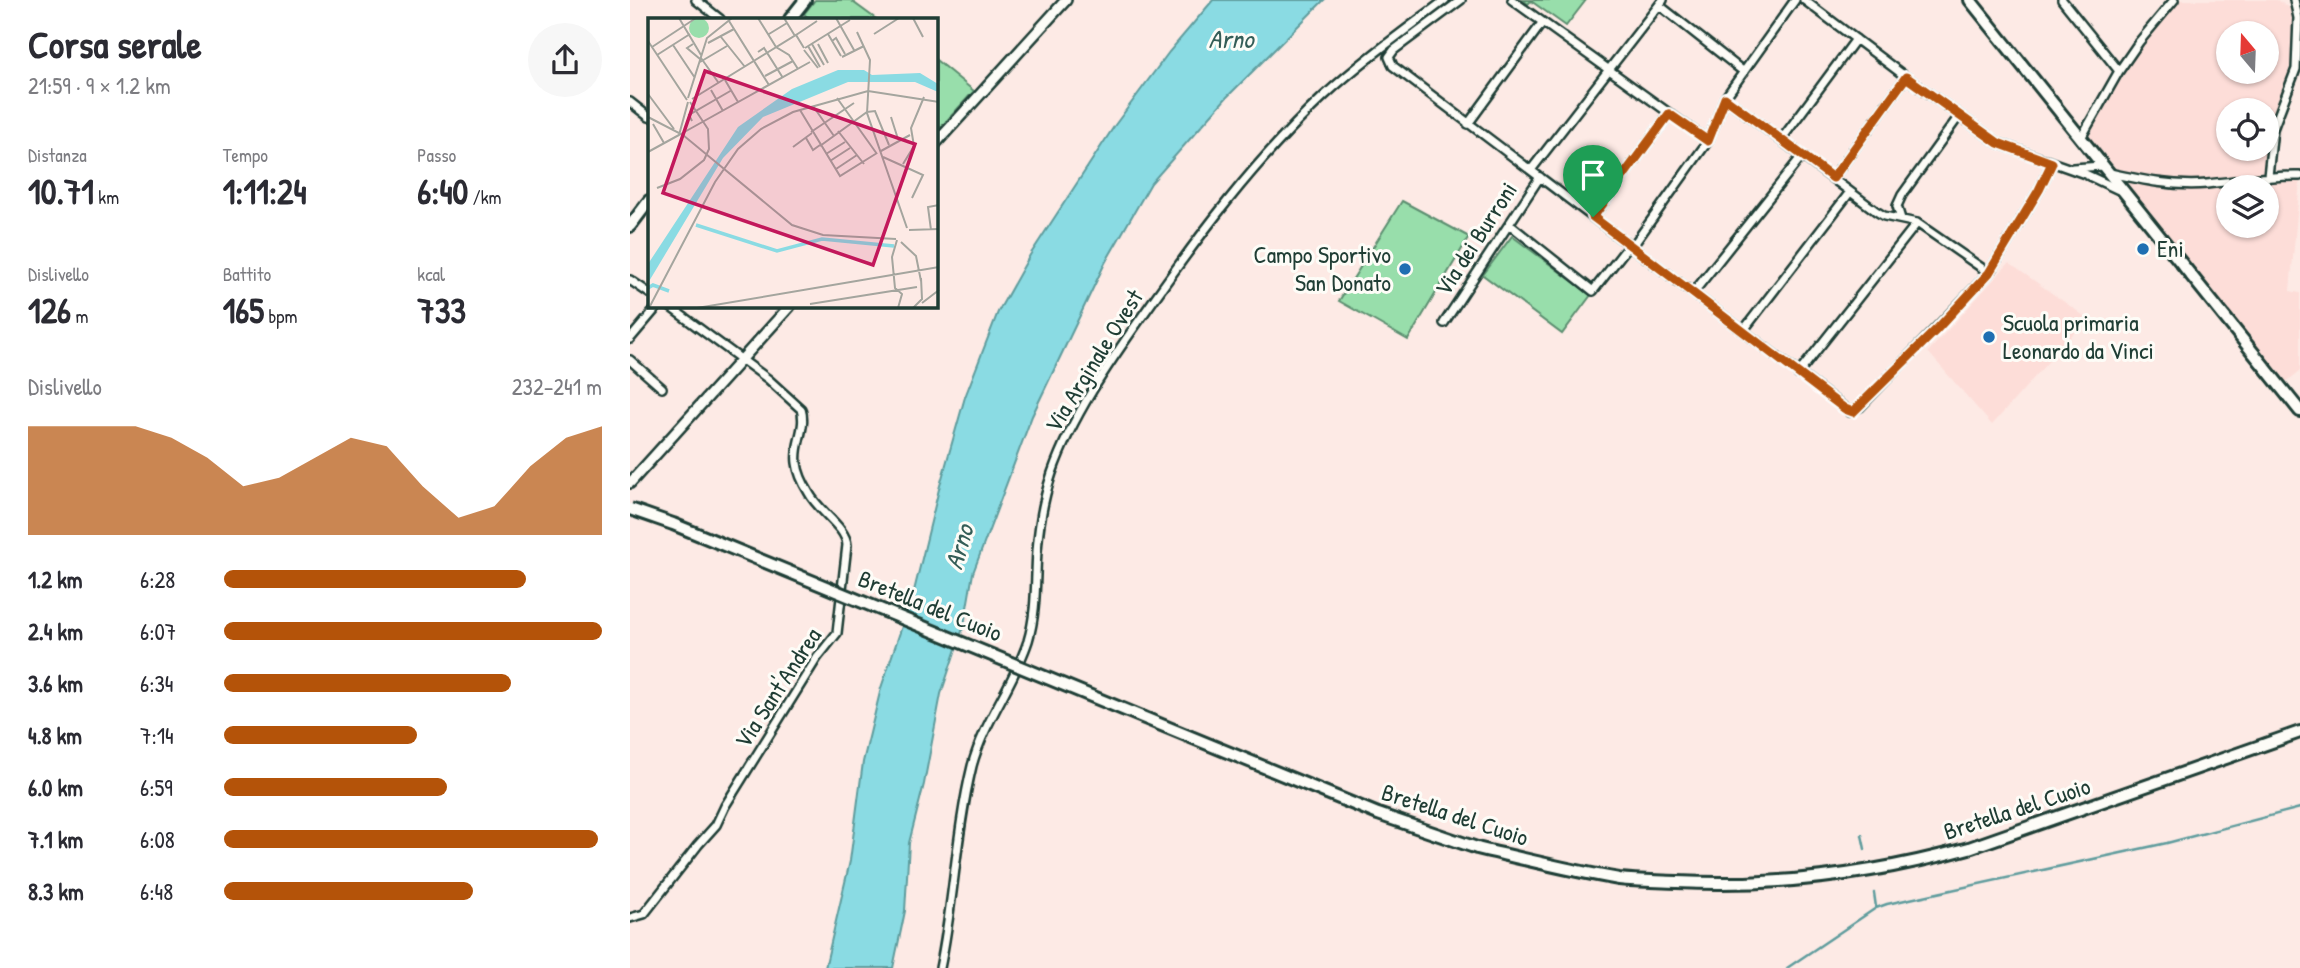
<!DOCTYPE html>
<html lang="it">
<head>
<meta charset="utf-8">
<style>
	:root { --surface:#fff; --page:#f7f7f7; --text:#2b2b33; --muted:#7c7c81; --accent:#b45309 }
	body { margin:0; font-family:"Patrick Hand",sans-serif; background:var(--page); color:var(--text); height:100vh; display:flex; flex-direction:column; font-size:26px; white-space:nowrap }
	* { box-sizing:border-box; margin:0 }
	p { font-size:23px; color:var(--muted) }
	.icon { flex:none; width:38px; height:38px; fill:none; stroke:currentColor; stroke-width:2; stroke-linecap:round; stroke-linejoin:round }
	.map { position:relative; flex:1; overflow:hidden }
	.side { display:flex; flex-direction:column; background:var(--surface); width:630px }
	.side>* { flex:none }
	.needle { width:46px; rotate:341deg }
	.buttons { position:absolute; left:1586px; top:21px; display:grid; gap:14px }
	.buttons a { display:grid; place-items:center; width:63px; height:63px; border-radius:50%; background:var(--surface); box-shadow:0 2px 5px #0004; font-size:35px }
	.pin { position:absolute; display:grid; place-items:center; width:60px; height:60px; color:#fff; margin:-72px -30px; border-radius:50% 50% 50% 0; rotate:-45deg; box-shadow:0 0 7px #0007 }
	.pin .icon { rotate:45deg }
	.round { display:grid; place-items:center; flex:none; width:74px; height:74px; border-radius:37px; background:var(--page) }
	.head { display:flex; align-items:center; justify-content:space-between; height:119px; padding:0 28px }
	h1 { font-size:38px; font-weight:700; line-height:52px }
	.figures { display:grid; grid-template-columns:repeat(3,1fr); gap:10px; height:119px; padding:7px 28px }
	.figures div { display:grid; align-content:center }
	.figures b { font-size:35px; font-weight:700 }
	.figures small { font-size:19px; font-weight:400 }
	.figures p { font-size:19px }
	.chart { height:196px; padding:14px 28px }
	.chart p { display:flex; justify-content:space-between }
	.chart svg { width:100%; height:126px; margin-top:7px; fill:var(--accent); opacity:.7 }
	ul { padding:0 28px; list-style:none; font-size:23px }
	li { display:grid; grid-template-columns:112px 84px 1fr; align-items:center; height:52px }
	li i { height:18px; border-radius:9px; background:var(--accent) }
	main { display:flex; flex:1; min-height:0 }
	.map>svg:first-child { display:block }
</style>
</head>
<body>
<main>
<section class="side">
<div class="head"><div><h1>Corsa serale</h1><p>21:59 · 9 × 1.2 km</p></div><a class="round"><svg class="icon" aria-label="share" viewBox="0 0 24 24"><path d="M12 15V3M7 8l5-5 5 5M5 13v7h14v-7"/></svg></a></div>
<div class="figures">
<div><p>Distanza</p><b>10.71<small> km</small></b></div>
<div><p>Tempo</p><b>1:11:24</b></div>
<div><p>Passo</p><b>6:40<small> /km</small></b></div>
</div>
<div class="figures">
<div><p>Dislivello</p><b>126<small> m</small></b></div>
<div><p>Battito</p><b>165<small> bpm</small></b></div>
<div><p>kcal</p><b>733</b></div>
</div>
<div class="chart"><p><span>Dislivello</span>232–241 m</p>
<svg viewBox="0 0 160 44" preserveAspectRatio="none"><path d="M0 44V6L10 6L20 6L30 6L40 10L50 17L60 27L70 24L80 17L90 10L100 13L110 27L120 38L130 34L140 20L150 10L160 6V44z"/></svg>
</div>
<ul>
<li><b>1.2 km</b>6:28<i style="width:80%"></i></li>
<li><b>2.4 km</b>6:07<i style="width:100%"></i></li>
<li><b>3.6 km</b>6:34<i style="width:76%"></i></li>
<li><b>4.8 km</b>7:14<i style="width:51%"></i></li>
<li><b>6.0 km</b>6:59<i style="width:59%"></i></li>
<li><b>7.1 km</b>6:08<i style="width:99%"></i></li>
<li><b>8.3 km</b>6:48<i style="width:66%"></i></li>
</ul>
</section>
<div class="map">
<svg width="1670" height="968" viewBox="0 0 1670 968">
	<rect width="100%" height="100%" fill="#fdeae5"/>
	<filter id="ink" filterUnits="userSpaceOnUse"><feTurbulence type="fractalNoise" baseFrequency=".0143" numOctaves="2"/><feDisplacementMap in="SourceGraphic" scale="14" xChannelSelector="R" yChannelSelector="G"/><feConvolveMatrix kernelMatrix="1 2 1 2 8 2 1 2 1" color-interpolation-filters="sRGB"/></filter>
	<g filter="url(#ink)">
		<path fill="#fdddd8" fill-rule="evenodd" d="M1550,0H1647L1664,11V68L1645,114L1636,148V110H1598V149H1636L1632,182L1670,180L1660,291L1670,293V371L1656,382L1455,133L1510,45ZM1598,33H1636V72H1598ZM1598,187H1636V226H1598Z
			M1379,263L1457,318L1362,425L1298,352Z"/>
		<path fill="#98deab" stroke="#5c8e70" stroke-width="2" d="M185,0H220L246,19H180L174,14Z
			M893,0H956L936,26L901,1L898,4Z
			M306,60L344,91L310,128L306,125Z
			M772,201L839,237L778,340L709,301Z
			M882,236L961,295L932,334L853,275Z"/>
		<path fill="#8adbe3" stroke="#5f9c9d" stroke-width="2" d="M583,0H694L597,97L521,183L475,263L402,416L343,573L334,625L311,694L294,784L279,843L275,911L263,968H195L220,861L233,762L251,688L284,591L309,489L335,397L368,312L400,255L485,125L539,52Z"/>
		<g fill="none" stroke-linecap="round" stroke-linejoin="round">
			<path stroke="#5f9c9d" stroke-width="2.5" d="M1232,835L1235,849
				M1244,893L1246,907
				M1157,968L1246,908L1257,904L1537,843L1670,808"/>
			<defs>
				<path id="minor" d="M66,0L90,19
					M831,0L764,50L759,57L763,66L1220,412L1230,407L1359,273L1409,190L1422,163
					M882,0L1078,141
					M1174,0L1276,77L1368,143L1455,174L1489,190
					M1432,0L1489,71
					M1029,5L1114,72
					M1095,98L1246,211L1254,216L1287,223L1359,273
					M0,102L19,117
					M838,124L912,23
					M1451,138L1489,71L1509,42L1544,0
					M1151,140L1226,39
					M1443,168L1472,166
					M901,170L1033,0
					M1480,173C1512,180 1544,187 1577,184C1609,181 1638,175 1670,176
					M1638,176L1643,129L1666,69L1668,18L1664,0
					M1203,178L1276,77
					M963,217L1039,114
					M1271,219L1267,206L1272,195L1329,116
					M879,224L963,291L999,245
					M1002,247L1078,141L1095,98L1165,0
					M0,280L19,293
					M1063,293L1172,156
					M814,323L910,177
					M1113,331L1220,192
					M0,339L28,306
					M0,360L32,388
					M1168,374L1287,223
					M0,918L14,914L68,845L86,825L95,806L187,658L207,633L217,545C216,527 188,511 179,493C174,485 168,472 167,463C164,444 177,428 171,409L138,379L39,306
					M310,968C324,901 326,832 342,766C354,721 384,684 398,641C407,611 405,581 407,551C409,524 414,497 422,473C442,416 479,363 513,315C567,238 625,160 694,96C732,61 774,31 815,0"/>
				<path id="tertiary" d="M306,143L436,0
					M0,483L160,306"/>
				<path id="secondary" d="M1340,0L1670,411
					M160,19L175,0
					M0,226L19,201
					M847,848C894,859 941,871 989,879C1008,881 1028,881 1047,882C1147,887 1242,875 1339,848L1670,732"/>
			</defs>
			<use href="#minor" stroke="#1f3d34" stroke-width="12"/>
			<use href="#tertiary" stroke="#1f3d34" stroke-width="14"/>
			<use href="#secondary" stroke="#1f3d34" stroke-width="16"/>
			<use href="#minor" stroke="#fdfcf7" stroke-width="7"/>
			<use href="#tertiary" stroke="#fdfcf7" stroke-width="9"/>
			<use href="#secondary" stroke="#fdfcf7" stroke-width="10"/>
			<defs>
				<path id="secondary-bridge" d="M0,509L43,524L748,814L847,848"/>
			</defs>
			<use href="#secondary-bridge" stroke="#1f3d34" stroke-width="16" stroke-linecap="butt"/>
			<use href="#secondary-bridge" stroke="#fdfcf7" stroke-width="10"/>
		</g>
	</g>
	<g fill="none" stroke-linecap="round" stroke-linejoin="round" filter="url(#ink)">
		<defs>
			<path id="route" d="M1276,77L1368,143L1422,163L1409,190L1359,273L1307,329L1223,412L1215,409L963,217L1039,114L1078,141L1095,98L1203,178Z"/>
		</defs>
		<use href="#route" stroke="#fff" stroke-width="14"/>
		<use href="#route" stroke="#b45309" stroke-width="9"/>
	</g>
	<g fill="#1f6fb2" stroke="#fdfcf7" stroke-width="2.5">
		<circle cx="1513" cy="249" r="7"/>
		<circle cx="775" cy="269" r="7"/>
		<circle cx="1359" cy="337" r="7"/>
	</g>
	<g text-anchor="middle" stroke-width="6" stroke-linejoin="round" paint-order="stroke">
		<g font-size="24" fill="#1f3d34" stroke="#fdfcf7">
			<text transform="translate(846 239) rotate(-57)" y="8">Via dei Burroni</text>
			<text transform="translate(464 361) rotate(-58)" y="8">Via Arginale Ovest</text>
			<text transform="translate(300 606) rotate(22)" y="8">Bretella del Cuoio</text>
			<text transform="translate(148 688) rotate(-57)" y="8">Via Sant'Andrea</text>
			<text transform="translate(1387 809) rotate(-18)" y="8">Bretella del Cuoio</text>
			<text transform="translate(825 815) rotate(18)" y="8">Bretella del Cuoio</text>
		</g>
		<g font-size="24" fill="#1f3d34" stroke="#fdfcf7" text-anchor="start">
			<text x="1527" y="257">Eni</text>
			<text x="761" y="263" text-anchor="end">Campo Sportivo<tspan x="761" dy="28">San Donato</tspan></text>
			<text x="1373" y="331">Scuola primaria<tspan x="1373" dy="28">Leonardo da Vinci</tspan></text>
		</g>
		<g font-size="26" font-style="italic" fill="#345d57" stroke="#fdfcf7">
			<text x="601" y="48">Arno</text>
			<text transform="translate(329 547) rotate(-74)" y="9">Arno</text>
		</g>
	</g>
	<g transform="translate(18 18)">
		<rect width="290" height="290" fill="#fdeae5"/>
		<path d="M41 10a10 10 0 1 1 20 0a10 10 0 1 1-20 0Z" fill="#98deab"/>
		<path d="M190,52H216L224,57L272,55L290,66V74L267,64H200L115,99L75,140L0,265V246L90,109L144,71Z" fill="#8adbe3"/>
		<path fill="none" stroke="#8adbe3" stroke-width="3.5" d="M48,207L129,233L174,221L246,228M0,270L5,267L21,273"/>
		<path fill="none" stroke="#a4a59e" stroke-width="2" d="M31,0L53,37M110,0L128,29L141,37L150,51M136,0L147,18M188,0L206,32M265,0L275,19M81,3L121,67M209,14L222,42L219,95L259,210M121,16L139,5M180,16L193,38M226,16L251,0M148,17L169,3M73,19L97,49M0,23L39,82M184,23L188,20L197,36M60,25L86,11M45,26L39,30L52,41M164,26L176,47M170,26L180,45M25,27L47,60M160,28L172,49M4,29L48,0M157,30L202,2M156,32L170,50M110,34L116,30L135,60M9,37L42,16M194,39L216,28M53,40L70,64M52,44L79,28M117,58L145,43M77,62L90,84M63,72L75,93M0,76L26,111M40,80L59,20L84,0M189,80L229,136M44,81L148,17L156,30M165,88L186,118M152,92L192,158L229,135M0,99L35,117L144,207L175,217L248,221M243,99L250,121M44,103L41,97L84,72M5,106L16,125M190,113L216,146M163,114L206,85M31,117L162,44M158,120L165,132L172,127M172,128L219,94L227,93L241,127M145,129L164,115M233,133L262,117M0,134L31,117L40,84M178,136L197,124M235,139L275,157L264,180M182,143L202,130M255,146L266,128L263,110L276,79M188,151L209,137M9,170L32,161L56,142L61,131L60,111L42,84M261,212L291,211M283,212L280,189L291,187M249,222L244,239L247,270L254,276L250,290M253,224L268,238L273,263M274,285L291,272M162,286L269,269M1,290L67,164L90,131L113,111L145,94L220,73L291,84M49,290L291,249M265,290L274,281L273,260"/>
		<path fill="#c2185b" fill-opacity="0.15" stroke="#c2185b" stroke-width="3.5" d="M57,53L267,126L225,247L15,175Z"/>
		<rect width="290" height="290" fill="none" stroke="#1f3d34" stroke-width="3.5"/>
	</g>
</svg>
<div class="buttons">
<a><svg class="needle" viewBox="-14 -14 28 28"><path d="M0-13l5 13h-10z" fill="#e53935"/><path d="M0 13l5-13h-10z" fill="#7c7c81"/></svg></a>
<a><svg class="icon" aria-label="locate" viewBox="0 0 24 24"><circle cx="12" cy="12" r="6"/><path d="M12 2v4M12 18v4M2 12h4M18 12h4"/></svg></a>
<a><svg class="icon" aria-label="layers" viewBox="0 0 24 24"><path d="M12 4l9 5-9 5-9-5zM3 14l9 5 9-5"/></svg></a>
</div>
<div class="pin" style="left:963px;top:217px;background:#1e9e55"><svg class="icon" aria-label="arrive" viewBox="0 0 24 24"><path d="M6 21V4h12l-3 4 3 4H6"/></svg></div>
</div>
</main>
</body>
</html>
